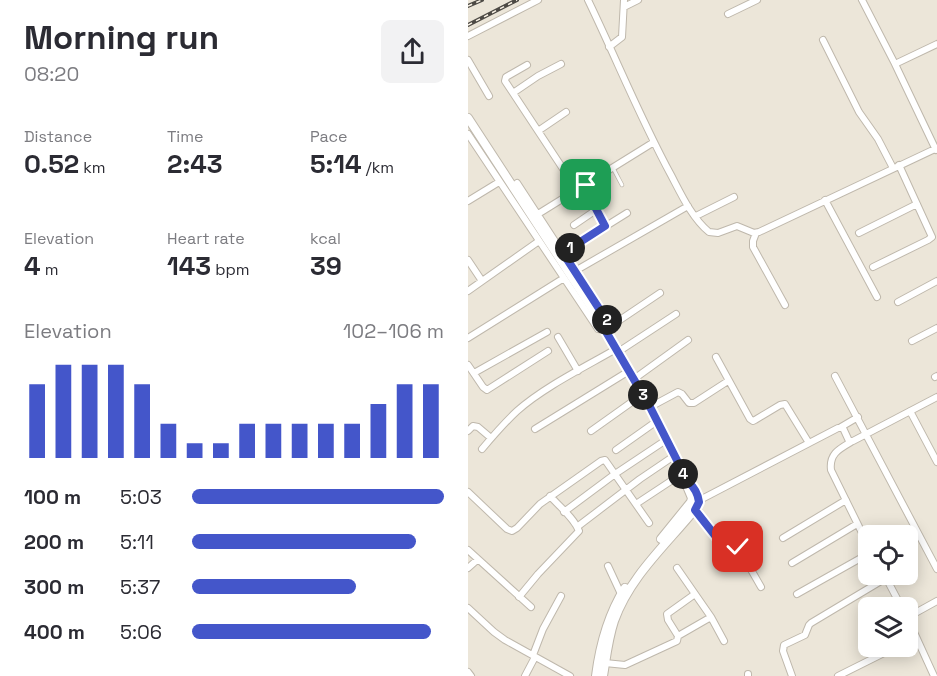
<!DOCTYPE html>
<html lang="en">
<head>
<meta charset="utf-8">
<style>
	:root { --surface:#fff; --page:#f2f2f3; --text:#2b2b33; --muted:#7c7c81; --accent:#4456ca }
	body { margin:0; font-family:"Space Grotesk",sans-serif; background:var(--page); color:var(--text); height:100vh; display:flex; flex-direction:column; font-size:22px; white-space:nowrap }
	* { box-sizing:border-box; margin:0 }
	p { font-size:20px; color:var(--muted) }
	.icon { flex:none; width:33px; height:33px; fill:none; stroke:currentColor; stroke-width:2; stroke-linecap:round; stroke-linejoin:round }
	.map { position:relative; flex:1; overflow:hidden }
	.panel { display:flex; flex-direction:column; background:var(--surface); width:468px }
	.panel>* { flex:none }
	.tools { position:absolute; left:390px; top:525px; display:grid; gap:12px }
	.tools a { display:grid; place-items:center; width:60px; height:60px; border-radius:9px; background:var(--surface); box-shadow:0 3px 15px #0003; font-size:30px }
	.pin { position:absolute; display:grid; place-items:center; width:51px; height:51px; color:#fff; margin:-26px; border-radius:12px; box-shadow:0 3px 9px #0006 }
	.km { position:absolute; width:30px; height:30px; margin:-15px; border-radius:50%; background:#222; color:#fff; font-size:16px; line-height:30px; text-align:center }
	.round { display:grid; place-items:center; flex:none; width:63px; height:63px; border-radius:9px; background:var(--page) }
	.head { display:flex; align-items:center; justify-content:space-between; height:102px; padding:0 24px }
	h1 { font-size:33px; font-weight:600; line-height:45px }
	.stats { display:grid; grid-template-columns:repeat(3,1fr); gap:9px; height:102px; padding:6px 24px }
	.stats div { display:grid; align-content:center }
	.stats b { font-size:26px; font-weight:600 }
	.stats small { font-size:16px; font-weight:400 }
	.stats p { font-size:16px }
	.chart { height:168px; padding:12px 24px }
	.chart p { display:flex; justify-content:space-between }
	.chart svg { width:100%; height:108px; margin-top:6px; stroke:var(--accent); stroke-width:6 }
	ul { padding:0 24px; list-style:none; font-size:20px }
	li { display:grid; grid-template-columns:96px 72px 1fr; align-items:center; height:45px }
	li i { height:15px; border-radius:8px; background:var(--accent) }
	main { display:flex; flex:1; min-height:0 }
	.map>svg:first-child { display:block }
</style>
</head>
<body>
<main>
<section class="panel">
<div class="head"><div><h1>Morning run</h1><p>08:20</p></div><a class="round"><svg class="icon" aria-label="share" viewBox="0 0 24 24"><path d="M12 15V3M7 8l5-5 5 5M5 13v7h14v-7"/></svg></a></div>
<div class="stats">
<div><p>Distance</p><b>0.52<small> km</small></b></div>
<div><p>Time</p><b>2:43</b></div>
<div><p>Pace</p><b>5:14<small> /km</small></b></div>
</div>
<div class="stats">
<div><p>Elevation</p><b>4<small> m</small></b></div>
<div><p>Heart rate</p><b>143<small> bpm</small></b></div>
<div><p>kcal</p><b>39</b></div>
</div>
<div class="chart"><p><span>Elevation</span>102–106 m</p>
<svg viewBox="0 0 160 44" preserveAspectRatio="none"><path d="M5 44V14M15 44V6M25 44V6M35 44V6M45 44V14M55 44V30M65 44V38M75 44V38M85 44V30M95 44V30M105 44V30M115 44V30M125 44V30M135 44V22M145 44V14M155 44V14"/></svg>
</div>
<ul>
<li><b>100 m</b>5:03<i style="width:100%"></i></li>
<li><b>200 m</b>5:11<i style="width:89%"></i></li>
<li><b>300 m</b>5:37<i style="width:65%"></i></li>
<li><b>400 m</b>5:06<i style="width:95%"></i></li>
</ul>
</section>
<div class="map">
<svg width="469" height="676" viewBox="0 0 469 676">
	<rect width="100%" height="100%" fill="#ece6d9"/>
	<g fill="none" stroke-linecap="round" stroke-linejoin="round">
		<defs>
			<path id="lane" d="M145,168L154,185"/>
			<path id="street" d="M120,0C148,58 172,118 203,175C213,194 224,218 241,232L250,233L269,226L286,233L291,232L469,148
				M394,0L427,64L468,150
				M156,7L170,0
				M260,14L289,0
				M0,36L70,0
				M355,40L391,112L410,139L425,168
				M141,47L154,37L156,0
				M0,60L21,96
				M427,64L469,44
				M59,65L38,77L37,81L109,190
				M45,93L70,76L93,64
				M70,131L98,112
				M0,134L130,329L137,330L192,293
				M49,183L143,327
				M116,186L137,226
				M357,200L409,297
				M0,201L31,182
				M70,214L186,142
				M228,216L266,197
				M106,225L128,210
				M288,233L285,241V247L317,305
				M391,233L449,204
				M95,253L159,213
				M0,260L14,281
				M405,267L460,240L464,237L431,165
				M107,271L220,206
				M0,291L71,241
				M430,302L469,281
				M90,337L110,371
				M0,338L96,278
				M444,341L469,328
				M150,352L208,314
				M248,357L282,419L285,421L287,420L312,405L317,404L341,443
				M0,365L15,387L19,390L80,351
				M6,373L79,332
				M367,376L469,569
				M467,377L469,376
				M166,379L220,340
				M182,407L210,392L214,394L221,403H226L260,381
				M442,411L469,462
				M373,427L390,417
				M67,429L161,371
				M0,431L5,426L10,427L23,438
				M123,431L175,394
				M383,442C371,449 361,454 363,470L400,545
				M14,449C25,436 36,423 49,411C76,387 117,367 148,349
				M148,450L189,421
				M0,492L39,529L44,531L49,528L72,504L133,461L137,460L181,523
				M228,502L370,428H375L381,441H385L469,397
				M168,504L215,473
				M227,510L249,538L254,540L261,537L266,540L293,587
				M96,512L147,474L198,440
				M109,527L172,479L206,456
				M315,538L378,500
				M0,550L63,607
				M324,563L389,524
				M140,566L153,594
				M0,568L9,560
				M209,568L243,617L256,641
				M416,574L434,608
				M329,594L400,554
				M51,597L70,574L111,531C106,518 92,507 82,496
				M0,608L26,632L37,640L102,676
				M440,617L469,601
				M440,619L466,676
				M210,636L243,617
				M440,642L448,638
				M65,655L75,629L93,596
				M137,663L157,665L209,641L210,636L200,620L199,614L227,594
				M0,672L3,676
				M280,674V676
				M57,676L67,657
				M324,676L315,651L316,645L337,635L341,625L343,623L418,578
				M370,676L430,646"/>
			<path id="secondary" d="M0,118L131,319L182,407L220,482C227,489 234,498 228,508C199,544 162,576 146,621C140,639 138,658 135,676
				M193,539L223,502L224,498L219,486
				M128,676C132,645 140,615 157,588"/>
		</defs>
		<use href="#lane" stroke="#bfb8ac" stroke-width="4.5"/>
		<use href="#street" stroke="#bfb8ac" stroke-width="8"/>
		<use href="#secondary" stroke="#bfb8ac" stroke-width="10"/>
		<use href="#lane" stroke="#fff" stroke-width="3"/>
		<use href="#street" stroke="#fff" stroke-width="6"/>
		<use href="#secondary" stroke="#fff" stroke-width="8"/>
		<defs>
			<path id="rail" d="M0,6L14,0
				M0,25L49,0"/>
		</defs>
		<use href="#rail" stroke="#4d4a45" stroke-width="4"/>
		<use href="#rail" stroke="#faf3e6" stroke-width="1.5" stroke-dasharray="4.5" stroke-linecap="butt"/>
	</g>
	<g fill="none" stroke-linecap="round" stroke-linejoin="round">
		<defs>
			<path id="route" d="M118,185L116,186L137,226L95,253L143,327L137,330L182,407L220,482C226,487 230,494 231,502L227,510L249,538L254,540L261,537L264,538L270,547"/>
		</defs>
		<use href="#route" stroke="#fff" stroke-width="12"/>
		<use href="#route" stroke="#4456ca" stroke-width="8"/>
	</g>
</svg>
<div class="tools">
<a><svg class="icon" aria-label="locate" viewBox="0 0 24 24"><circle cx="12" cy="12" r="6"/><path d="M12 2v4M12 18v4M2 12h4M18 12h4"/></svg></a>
<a><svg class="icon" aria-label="layers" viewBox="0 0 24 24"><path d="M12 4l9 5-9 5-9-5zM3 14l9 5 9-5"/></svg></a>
</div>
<div class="pin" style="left:118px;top:185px;background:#1e9e55"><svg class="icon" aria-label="arrive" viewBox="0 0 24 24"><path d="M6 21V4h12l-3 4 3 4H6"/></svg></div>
<div class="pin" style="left:270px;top:547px;background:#d93025"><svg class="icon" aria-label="check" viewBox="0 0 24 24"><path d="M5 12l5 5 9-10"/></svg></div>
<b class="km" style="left:102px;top:248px">1</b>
<b class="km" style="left:139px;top:320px">2</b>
<b class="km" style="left:175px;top:395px">3</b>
<b class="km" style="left:215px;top:474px">4</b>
</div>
</main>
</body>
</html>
